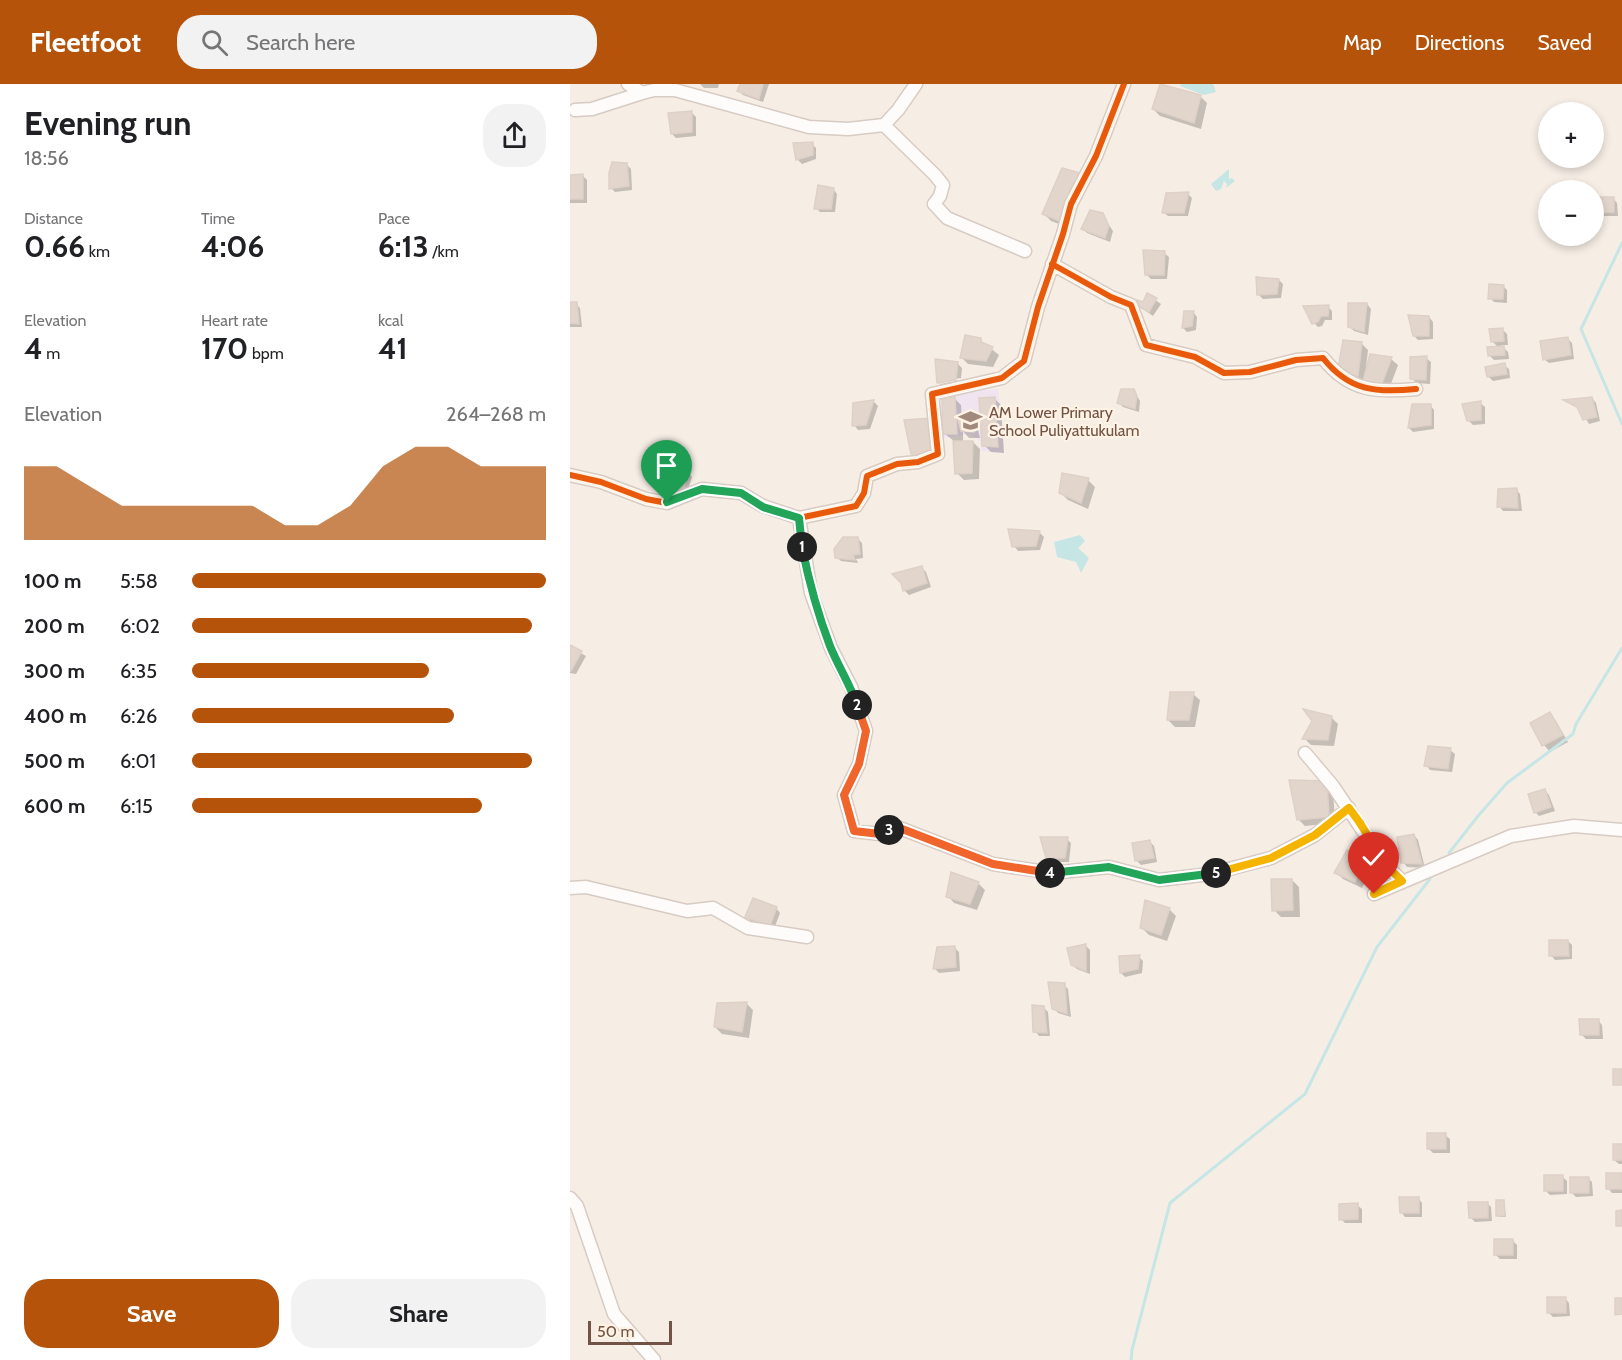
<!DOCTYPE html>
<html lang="en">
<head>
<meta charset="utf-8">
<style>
	:root { --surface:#fff; --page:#f2f2f2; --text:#202124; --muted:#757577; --accent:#b45309 }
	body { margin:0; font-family:Cabin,sans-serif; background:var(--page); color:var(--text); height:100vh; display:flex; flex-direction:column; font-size:22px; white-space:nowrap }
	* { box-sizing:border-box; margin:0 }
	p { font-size:20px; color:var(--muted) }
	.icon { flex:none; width:33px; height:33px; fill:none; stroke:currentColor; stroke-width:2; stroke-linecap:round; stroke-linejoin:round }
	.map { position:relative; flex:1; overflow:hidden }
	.details { display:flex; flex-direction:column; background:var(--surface); width:570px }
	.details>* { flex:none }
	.controls { position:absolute; left:968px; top:18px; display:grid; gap:12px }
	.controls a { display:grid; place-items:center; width:66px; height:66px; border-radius:50%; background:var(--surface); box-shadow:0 3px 9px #0003; font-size:30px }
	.scale { position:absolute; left:18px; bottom:15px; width:84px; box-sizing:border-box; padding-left:6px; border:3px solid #735346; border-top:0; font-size:16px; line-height:21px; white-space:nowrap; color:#735346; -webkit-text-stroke:4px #fff3e5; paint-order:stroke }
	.pin { position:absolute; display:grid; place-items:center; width:51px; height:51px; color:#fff; margin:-62px -26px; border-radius:50% 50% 50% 0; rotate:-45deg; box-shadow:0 0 6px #0007 }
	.pin .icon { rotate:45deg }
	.km { position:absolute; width:30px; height:30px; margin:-15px; border-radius:50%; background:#222; color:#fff; font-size:16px; line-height:30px; text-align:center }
	.round { display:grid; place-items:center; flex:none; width:63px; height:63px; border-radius:24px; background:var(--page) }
	.summary { display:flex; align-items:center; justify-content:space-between; height:102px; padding:0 24px }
	h1 { font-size:33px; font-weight:700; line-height:45px }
	.metrics { display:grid; grid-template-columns:repeat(3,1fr); gap:9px; height:102px; padding:6px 24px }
	.metrics div { display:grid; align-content:center }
	.metrics b { font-size:30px; font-weight:700 }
	.metrics small { font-size:16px; font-weight:400 }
	.metrics p { font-size:16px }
	.chart { height:168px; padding:12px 24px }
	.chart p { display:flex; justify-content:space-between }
	.chart svg { width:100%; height:108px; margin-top:6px; fill:var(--accent); opacity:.7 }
	.action { display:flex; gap:12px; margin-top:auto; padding:12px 24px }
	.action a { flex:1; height:69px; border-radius:24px; background:var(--accent); color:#fff; font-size:24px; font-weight:700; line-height:69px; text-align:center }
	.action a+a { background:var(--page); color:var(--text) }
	ul { padding:0 24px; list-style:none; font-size:20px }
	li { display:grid; grid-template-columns:96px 72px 1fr; align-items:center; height:45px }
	li i { height:15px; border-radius:8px; background:var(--accent) }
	header { display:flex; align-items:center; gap:36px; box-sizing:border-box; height:84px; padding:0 30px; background:var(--accent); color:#fff }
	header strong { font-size:28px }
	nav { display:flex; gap:33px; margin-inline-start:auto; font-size:21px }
	.search { width:420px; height:54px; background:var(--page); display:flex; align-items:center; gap:15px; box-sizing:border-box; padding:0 21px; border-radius:24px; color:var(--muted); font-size:22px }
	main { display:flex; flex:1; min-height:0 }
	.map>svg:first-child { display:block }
</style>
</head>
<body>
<header>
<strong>Fleetfoot</strong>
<div class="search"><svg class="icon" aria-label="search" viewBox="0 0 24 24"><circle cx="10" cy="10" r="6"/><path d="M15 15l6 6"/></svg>Search here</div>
<nav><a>Map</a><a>Directions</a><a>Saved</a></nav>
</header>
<main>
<section class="details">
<div class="summary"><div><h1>Evening run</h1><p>18:56</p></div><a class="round"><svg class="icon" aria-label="share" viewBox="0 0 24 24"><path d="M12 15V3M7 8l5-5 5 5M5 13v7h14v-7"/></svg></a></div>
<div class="metrics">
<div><p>Distance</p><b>0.66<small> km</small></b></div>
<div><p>Time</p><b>4:06</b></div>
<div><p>Pace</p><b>6:13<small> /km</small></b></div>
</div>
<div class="metrics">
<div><p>Elevation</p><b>4<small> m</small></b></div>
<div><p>Heart rate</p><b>170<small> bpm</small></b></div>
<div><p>kcal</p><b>41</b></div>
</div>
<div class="chart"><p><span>Elevation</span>264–268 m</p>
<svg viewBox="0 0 160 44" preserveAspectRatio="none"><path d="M0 44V14L10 14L20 22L30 30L40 30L50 30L60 30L70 30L80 38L90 38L100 30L110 14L120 6L130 6L140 14L150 14L160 14V44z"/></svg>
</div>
<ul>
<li><b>100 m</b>5:58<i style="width:100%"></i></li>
<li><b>200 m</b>6:02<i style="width:96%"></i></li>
<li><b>300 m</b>6:35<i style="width:67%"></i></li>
<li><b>400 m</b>6:26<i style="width:74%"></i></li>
<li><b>500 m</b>6:01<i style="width:96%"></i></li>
<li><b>600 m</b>6:15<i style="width:82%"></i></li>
</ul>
<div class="action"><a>Save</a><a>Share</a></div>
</section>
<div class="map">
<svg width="1052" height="1276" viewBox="0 0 1052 1276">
	<rect width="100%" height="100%" fill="#f6eee5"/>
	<path fill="#f0e4f0" d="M428,305L434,369L411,367L410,357L401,350L372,354L370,311L390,307Z"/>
	<path fill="#c6e6e6" d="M611,0H643L646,8L634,11L610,2Z
		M659,85V95L662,94L665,97L656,104L657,100L654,97L651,105L646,107L641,100Z
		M510,451L515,457L508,464L519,474L511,489L506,478L487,473L484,458Z"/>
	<path fill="#0003" d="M130,0H149L148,4H134Z
		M171,0H199L193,18L173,11L169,7Z
		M630,12L637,19L631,45L590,32L583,25Z
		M122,29L126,33V52L106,54L102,50Z
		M242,60L246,64V75L232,80L228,76L224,61Z
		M57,81L61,85L62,106L45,108L41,104Z
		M492,86L510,91L497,143L481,137L474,130Z
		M13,92L17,96V119H0V93Z
		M263,105L267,110L265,128H250L246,124Z
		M618,110L622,114L618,132H598L593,128Z
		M1023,114H1043L1047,119L1048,132H1026L1023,129Z
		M532,131L543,147L540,158L517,149L513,145Z
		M594,169L599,173L597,195H581L576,190Z
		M709,196L713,200L711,214L693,215L688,210Z
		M933,202L937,206V219L924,218L920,214Z
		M578,211L591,220L583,232L567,221L574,219Z
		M0,220H6L10,224L12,243H0Z
		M797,220L801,225L798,251L784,247L780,243Z
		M758,223L762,227V236H755L752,242L748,243L744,239Z
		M615,228H623L627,233L626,246L617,248L613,244Z
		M859,233L863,238V255L848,256L844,252Z
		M932,245L937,250L938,261H931L938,268L939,275L924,276L919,271L929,264L922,257Z
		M997,254L1002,259L1004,275L979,279L974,275Z
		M410,256L429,271L423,283L398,280L392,274Z
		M791,259L798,266L796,284L821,275L828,281L818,308L777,292Z
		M856,274L861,278L860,300L846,299L842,294Z
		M387,279L392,284L391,294L370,297V300L390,297V300L373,303L368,298Z
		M934,281L939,285L940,294L923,297L918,292Z
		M564,307L570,317L569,328L553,323L548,318Z
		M384,314L391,321L392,337L400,335L407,342L410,354H399L393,347V358H403L410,365L409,395L394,396L387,389L384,357L375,350Z
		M424,314L431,321L434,369L421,368L414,361Z
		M1022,314L1026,319L1030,337L1019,340L1010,325L996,317Z
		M304,318L308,322L300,345L288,346L284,341V320Z
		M910,319L915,323V340L903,341L899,337Z
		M844,321H860L864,326V345L843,348L839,344Z
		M118,388L122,393L117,409L103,406V408L101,406Z
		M518,396L525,403L518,425L498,416L491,409Z
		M946,406L950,410L952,427H933L929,422Z
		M469,448L474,453L470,466L448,467L444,462Z
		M287,454L292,459L293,474L286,475L288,479L271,477L266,473Z
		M352,484L356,488L361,503L339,511L334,506Z
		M0,563L16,572L6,590L0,589Z
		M623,610L630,616L625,643H605L598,636Z
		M980,630L986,637L998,658L980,668L974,661L962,640Z
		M761,633L768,640L764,662L741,661L734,654Z
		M880,666L885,670L882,688L860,686L856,681Z
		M756,699L763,706L765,739L735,742L728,735Z
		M975,706L979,711L985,727L969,732L965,728Z
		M844,751L848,756L855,784L837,783L833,778Z
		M497,755L501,759L499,778H482L477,773Z
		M580,758L584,762L587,778L571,781L567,777Z
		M795,776L802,783L792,804L773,795L766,788Z
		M722,796L729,803L730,833H711L704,826Z
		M408,799L415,806L407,826L384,819L378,812Z
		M206,824L210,829L204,845L181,837L176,833Z
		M599,825L606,832L597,857L579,851L572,844Z
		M998,857L1002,861V875L985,876L981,871Z
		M516,862L520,866V890L507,885L502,881Z
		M384,863L389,868L390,887L369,889L365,885Z
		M569,873L573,877L572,889L555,893L551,889Z
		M494,901L498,905L501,933L488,929L484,924Z
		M176,919L183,926L179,954L152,950L145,943Z
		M474,924L478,928L480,952H469L465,947Z
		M1028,936L1032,941L1033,955H1016L1011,950Z
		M875,1051L880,1055V1069H863L859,1065Z
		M1052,1062V1080H1049L1044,1076Z
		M1052,1090V1109H1042L1038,1104Z
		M992,1092L997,1097V1110L980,1111L975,1106Z
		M1018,1094L1022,1098L1023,1112L1006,1113L1001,1108Z
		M848,1114L852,1119V1133H835L831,1128Z
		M934,1118L936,1133H930L928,1132Z
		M917,1119L921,1123L922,1137L905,1138L900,1133Z
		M787,1121L792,1125V1139H775L771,1135Z
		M942,1156L947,1161V1175H930L925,1170Z
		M995,1214L999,1219L1000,1232L983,1233L978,1228Z"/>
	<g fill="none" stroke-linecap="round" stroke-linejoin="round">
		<path stroke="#c6e6e6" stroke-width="3" d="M1052,159L1011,245L1052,340
			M879,769L908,732L937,699L1003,650L1006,640L1052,564
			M561,1276L562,1266L600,1119L735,1010L807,863L860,795"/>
	</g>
	<path fill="#e2d6cc" stroke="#dfd0c7" stroke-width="1.5" d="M170,0H193L189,15L167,7Z
		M590,0L631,11L624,39L582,25Z
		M122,27V48L101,50L98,29Z
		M243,58V71L226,76L223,59Z
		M42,78L57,79L59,102L39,105V89Z
		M492,84L510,89L490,137L472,130Z
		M13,90V115H0V91Z
		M248,101L264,104L261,125H244Z
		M619,108L614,129H592L596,109Z
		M1023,113H1044V128L1023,129Z
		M520,126L533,129L539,142L535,154L511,145Z
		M573,166L595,167L594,191H575Z
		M686,193L709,195L707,210L687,211Z
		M919,200L934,201L933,215H918Z
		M577,209L587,214L579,228L566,221L567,216L573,218Z
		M0,218H7L9,240L0,239Z
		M778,219H797L794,248L778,243Z
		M759,221L758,232H751L748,238L742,240L733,222Z
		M614,227H624L622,242L612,244Z
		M838,231L859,232V252H843Z
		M933,244L934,257L921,258L919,245Z
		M395,251L411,254V258L423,263L416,277L390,274Z
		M998,253L1001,271L973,276L970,257Z
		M773,256L792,258L788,292L778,290L768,285Z
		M934,262L935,271L918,272L917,263Z
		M800,270L822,273L811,302L793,297Z
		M857,272L856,296L840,295V273Z
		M365,275L388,278L386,296L367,299Z
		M935,279L937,290L917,293L915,283Z
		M551,305H564L567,312L565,325L547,319Z
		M372,313H385L387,350H373Z
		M425,313L428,363L412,362L409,314Z
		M1022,313L1027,333L1013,336L1007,323L993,316Z
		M304,316L296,341L282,342L283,319Z
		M911,317V336L897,337L892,320Z
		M842,320H861V341L838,344Z
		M361,334L363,370H341L334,336Z
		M401,334L404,348L391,347L388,336Z
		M383,357H403L402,389L385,390Z
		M98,385L119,387L112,410L99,407Z
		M492,389L519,394L511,419L489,409Z
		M947,404L948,424L927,423L928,405Z
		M438,445L470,447L466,462L442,463Z
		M273,453H288L290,470L283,471L285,476L265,474L264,465Z
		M352,482L357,499L333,507L331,499L322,490Z
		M0,561L12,567L1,587H0Z
		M600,608H624L619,636H597Z
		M733,625L762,632L758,656L732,655L742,637Z
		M980,628L993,651L972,662L960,639Z
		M858,662L881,664L878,685L854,682Z
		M719,696L757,697L759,733L727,736Z
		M975,705L981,723L964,729L958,710Z
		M844,750L852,780L831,779L827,753Z
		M470,753H498L495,774H476Z
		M580,756L584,774L565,777L562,759Z
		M777,766L796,775L785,798L764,789Z
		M381,788L409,798L400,820L376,813Z
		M701,795H722L723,826L702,827Z
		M183,814L207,823L200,842L175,833Z
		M575,816L600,824L591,851L570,844Z
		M979,856H998L999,872H979Z
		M516,860V887L501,881L497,864Z
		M385,862L386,883L363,885L367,863Z
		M570,871L568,885L550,889L549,872Z
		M478,898L495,899L497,930L482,925Z
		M177,918L172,948L144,943L147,919Z
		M462,921L474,922L477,949L463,948Z
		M1009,935H1029V951H1010Z
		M1043,985H1052V1001H1043Z
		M857,1049H876V1065H857Z
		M1043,1060H1052V1076H1043Z
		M1036,1089H1052V1105H1036Z
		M974,1091H993V1107H974Z
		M1000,1093H1019V1109H1000Z
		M829,1113H849V1129H830Z
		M926,1116H934L935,1132H926Z
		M898,1118H918V1134H899Z
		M788,1119V1135L769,1136V1120Z
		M1052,1126V1142H1046V1127Z
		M924,1155H943V1171H924Z
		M977,1213H996V1229H977Z
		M1045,1214H1052V1230L1045,1231Z"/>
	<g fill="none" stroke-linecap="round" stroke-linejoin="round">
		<defs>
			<path id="street" d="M58,0L72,9L84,6H105L239,43L278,45L314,41L328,26L346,0
				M5,26L22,25L72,9
				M314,41L365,91L373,101L370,112L364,120L377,134L455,167
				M482,180L541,213L561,221L576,261L625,273L654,289L680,288L726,276L753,274C779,307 806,309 846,305
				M0,391L31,398L76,415L97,419L132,405L171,409L193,422L229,434L286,422L294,409L297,392L327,380L348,378L368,370L362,310L432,294L454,277L468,223L493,150L501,120L526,72L554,0
				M229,434L241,509L261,564L281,603L296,647L289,680L274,711L284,747L310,750L327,743L423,780L482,789L539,783L589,796L640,790L701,774L745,751L779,724
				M735,669L763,702L815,780L832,797
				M0,804L16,803L117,827L143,824L178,844L237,853
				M804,810L941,752L1004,742L1052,746
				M0,1114L7,1122L44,1230L84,1276"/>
		</defs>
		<use href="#street" stroke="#d7cbc3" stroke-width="15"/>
		<use href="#street" stroke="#fefcfb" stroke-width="12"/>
		<defs>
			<path id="cycleway" d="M482,180L541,213L561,221L576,261L625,273L654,289L680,288L726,276L753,274C779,307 806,309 846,305
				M0,391L31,398L76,415L97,419L132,405L171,409L193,422L229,434L286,422L294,409L297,392L327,380L348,378L368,370L362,310L432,294L454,277L468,223L493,150L501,120L526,72L554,0
				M229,434L241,509L261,564L281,603L296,647L289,680L274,711L284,747L310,750L327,743L423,780L482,789L539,783L589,796L640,790L701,774L745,751L779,724"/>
		</defs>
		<use href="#cycleway" stroke="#fff3e5" stroke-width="10"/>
		<use href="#cycleway" stroke="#e8590c" stroke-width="6"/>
	</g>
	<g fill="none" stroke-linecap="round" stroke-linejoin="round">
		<defs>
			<path id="split-1" d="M97,418L132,405L171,409L193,423L229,434L232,463"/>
			<path id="split-2" d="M232,463C239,498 247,528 260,562C268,582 280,600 287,621"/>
			<path id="split-3" d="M287,621L296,647L289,680L274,711L284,747L310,750L319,746"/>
			<path id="split-4" d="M319,746L327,743L423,780L480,789"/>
			<path id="split-5" d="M480,789L539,783L589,796L646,789"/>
			<path id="split-6" d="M646,789L701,774L745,751L779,724L790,739"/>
			<path id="split-7" d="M790,739L815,780L832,797L804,810"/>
		</defs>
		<use href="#split-1" stroke="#fff" stroke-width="12"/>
		<use href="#split-2" stroke="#fff" stroke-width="12"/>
		<use href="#split-3" stroke="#fff" stroke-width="12"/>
		<use href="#split-4" stroke="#fff" stroke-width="12"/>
		<use href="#split-5" stroke="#fff" stroke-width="12"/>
		<use href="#split-6" stroke="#fff" stroke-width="12"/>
		<use href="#split-7" stroke="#fff" stroke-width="12"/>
		<use href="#split-1" stroke="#22a559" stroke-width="8"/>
		<use href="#split-2" stroke="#22a559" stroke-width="8"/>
		<use href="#split-3" stroke="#f0652b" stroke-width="8"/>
		<use href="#split-4" stroke="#f0652b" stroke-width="8"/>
		<use href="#split-5" stroke="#22a559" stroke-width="8"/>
		<use href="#split-6" stroke="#f5b400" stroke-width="8"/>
		<use href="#split-7" stroke="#f5b400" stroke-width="8"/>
	</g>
	<defs>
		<symbol id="school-bare" viewBox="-9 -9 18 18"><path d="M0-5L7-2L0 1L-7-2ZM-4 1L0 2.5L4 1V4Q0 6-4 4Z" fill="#a1897e" stroke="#fff3e5" stroke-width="2.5" paint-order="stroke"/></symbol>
	</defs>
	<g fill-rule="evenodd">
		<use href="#school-bare" x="384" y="320" width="33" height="33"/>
	</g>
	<g text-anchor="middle" stroke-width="4.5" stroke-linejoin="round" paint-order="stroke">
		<g font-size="16" fill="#735346" stroke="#fff3e5" text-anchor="start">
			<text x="419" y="334">AM Lower Primary<tspan x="419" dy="18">School Puliyattukulam</tspan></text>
		</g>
	</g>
</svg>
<div class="controls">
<a>+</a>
<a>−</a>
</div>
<div class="scale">50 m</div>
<div class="pin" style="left:97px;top:418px;background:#1e9e55"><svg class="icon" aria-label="arrive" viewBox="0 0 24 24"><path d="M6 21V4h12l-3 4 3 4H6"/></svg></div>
<div class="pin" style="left:804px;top:810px;background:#d93025"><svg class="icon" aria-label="check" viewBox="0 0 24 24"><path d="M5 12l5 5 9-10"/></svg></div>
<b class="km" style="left:232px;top:463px">1</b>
<b class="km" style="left:287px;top:621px">2</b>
<b class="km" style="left:319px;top:746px">3</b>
<b class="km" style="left:480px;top:789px">4</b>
<b class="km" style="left:646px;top:789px">5</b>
</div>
</main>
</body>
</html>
